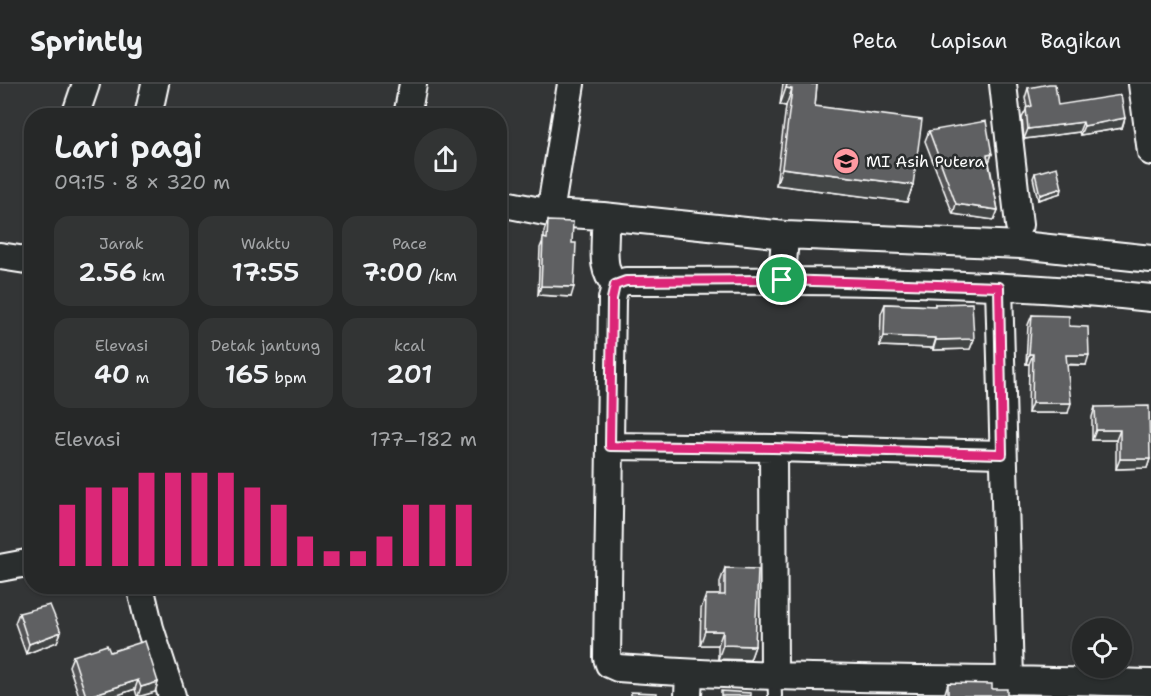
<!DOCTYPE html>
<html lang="id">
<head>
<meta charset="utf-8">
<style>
	:root { --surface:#262828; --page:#323434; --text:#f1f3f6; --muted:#a4a6a8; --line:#424445; --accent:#db2777 }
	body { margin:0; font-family:"Shantell Sans",sans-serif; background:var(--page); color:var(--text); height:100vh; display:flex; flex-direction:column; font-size:22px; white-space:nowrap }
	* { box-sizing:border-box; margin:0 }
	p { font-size:20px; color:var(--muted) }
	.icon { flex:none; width:33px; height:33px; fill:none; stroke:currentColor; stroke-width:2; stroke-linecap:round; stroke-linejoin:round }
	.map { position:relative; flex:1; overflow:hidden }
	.details { position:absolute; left:24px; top:24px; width:483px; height:486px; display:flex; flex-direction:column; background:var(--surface); border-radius:24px; box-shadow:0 2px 4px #0004,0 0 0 2px var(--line) }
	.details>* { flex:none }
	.controls { position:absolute; left:1072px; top:534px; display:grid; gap:12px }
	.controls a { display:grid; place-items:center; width:60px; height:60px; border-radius:50%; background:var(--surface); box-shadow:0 2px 4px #0004,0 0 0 2px var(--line); font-size:30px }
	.pin { position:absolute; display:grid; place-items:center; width:51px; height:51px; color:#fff; margin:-26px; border:3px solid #fff; border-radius:50%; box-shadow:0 2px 6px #0007 }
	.round { display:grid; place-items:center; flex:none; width:63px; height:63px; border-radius:32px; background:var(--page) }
	.summary { display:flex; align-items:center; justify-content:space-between; height:102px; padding:0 30px }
	h1 { font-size:33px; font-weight:600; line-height:45px }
	.figures { display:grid; grid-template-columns:repeat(3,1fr); gap:9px; height:102px; padding:6px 30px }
	.figures div { display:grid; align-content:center; border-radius:15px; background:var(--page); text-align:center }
	.figures b { font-size:26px; font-weight:600 }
	.figures small { font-size:16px; font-weight:400 }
	.figures p { font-size:16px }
	.chart { height:168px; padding:12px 30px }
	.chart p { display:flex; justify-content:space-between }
	.chart svg { width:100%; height:108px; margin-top:6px; stroke:var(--accent); stroke-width:6 }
	header { display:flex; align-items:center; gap:36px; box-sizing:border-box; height:84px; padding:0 30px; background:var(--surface); border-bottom:2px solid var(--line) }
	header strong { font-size:28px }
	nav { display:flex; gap:33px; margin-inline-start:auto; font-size:21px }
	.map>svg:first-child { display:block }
</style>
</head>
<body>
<header>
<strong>Sprintly</strong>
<nav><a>Peta</a><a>Lapisan</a><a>Bagikan</a></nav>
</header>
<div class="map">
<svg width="1151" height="612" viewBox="0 0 1151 612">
	<rect width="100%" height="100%" fill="#333536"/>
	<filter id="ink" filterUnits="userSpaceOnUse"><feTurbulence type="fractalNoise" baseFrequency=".0167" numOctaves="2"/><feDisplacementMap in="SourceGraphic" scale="12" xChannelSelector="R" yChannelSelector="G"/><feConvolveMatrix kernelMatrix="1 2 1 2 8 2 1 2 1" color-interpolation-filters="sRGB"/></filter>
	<g filter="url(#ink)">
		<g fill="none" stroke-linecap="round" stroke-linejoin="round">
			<defs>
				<path id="lane" d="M774,591L775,612"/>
				<path id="street" d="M1003,0L1019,141
					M1142,0L1151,68
					M75,32L86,0
					M148,32L155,0
					M407,32L413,0
					M500,119L550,129L603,132L785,151L1021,161L1151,175
					M550,129L571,0
					M605,147C605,167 601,185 615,201
					M0,172L32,177
					M782,196L785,151
					M999,203L1010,595
					M1151,214C977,196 801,196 626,197L615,201L612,215L607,574L609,580L618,584C795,597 973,594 1151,599
					M610,362L773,364L1002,370
					M773,364L774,591
					M0,484L32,478
					M140,502L150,544L172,612
					M688,612L689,589"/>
			</defs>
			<use href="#lane" stroke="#fff" stroke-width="16"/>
			<use href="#street" stroke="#fff" stroke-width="30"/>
			<use href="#lane" stroke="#2a2d2e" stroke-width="12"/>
			<use href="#street" stroke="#2a2d2e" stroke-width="26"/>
		</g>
		<path fill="#525354" stroke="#fff" stroke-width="1.5" d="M783,0H817L815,22L913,101L907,118L776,101L786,22L780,21Z
			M1028,4L1058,21L1125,34L1122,44L1080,51L1079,48L1024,55L1022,34L1027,24L1025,14Z
			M929,47L992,70L989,78L998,126L994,136L953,130L925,57Z
			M1035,89L1062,104L1061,109L1038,116L1033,94Z
			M548,137L571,213L538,211L540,164L544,154V147Z
			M885,220L935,222V220L974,255L970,265L933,266V264L880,262L881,230Z
			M1032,231L1069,242L1086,281H1067L1068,329H1028L1029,280H1026L1028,241Z
			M1095,323L1150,375L1147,384L1116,385V356H1092V333Z
			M725,484L755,562L750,576L718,575V561H700L701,525L706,511H720V498Z
			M19,529L61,548L57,558L26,570L15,539Z
			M110,568L158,598L155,608L141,612H137L135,605L115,612H79L69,582L73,572Z
			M948,599L992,605L1007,611L1072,612H944Z"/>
		<path fill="#424445" stroke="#fff" stroke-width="1.5" d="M786,4L792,5L786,22L780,21Z
			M1125,34L1122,44L1080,51L1084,42Z
			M1083,38L1079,48L1024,55L1028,45Z
			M992,70L988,80L987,71Z
			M782,84L913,101L907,118L776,101Z
			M1062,104L1061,109L1038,116L1040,111Z
			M956,120L998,126L994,136L953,130Z
			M541,202L574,203L571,213L538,211Z
			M884,252L936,254L933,264L880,262Z
			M974,255L970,265L933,266L936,256Z
			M1029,270H1033L1029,280H1026Z
			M1066,271H1089L1086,281L1063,280Z
			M1032,319H1071L1068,329H1028Z
			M1096,346H1120L1116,356H1092Z
			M1120,375H1150L1147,384L1116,385Z
			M705,547H723L718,561H700Z
			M61,548L57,558L26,570L29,560Z
			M723,561L755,562L750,576L718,575Z
			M138,596L135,605L115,612H89Z
			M158,598L155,608L141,612H138L141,603Z"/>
		<path fill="#5f6162" stroke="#fff" stroke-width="1.5" d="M787,0H817L815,22L922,36L913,101L782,84L792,5L786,4Z
			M1049,0H1055L1058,21L1121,11L1125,34L1084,42L1083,38L1028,45L1026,24L1032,22L1028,4Z
			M986,37L992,70L987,71L998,126L956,120L929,47Z
			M1057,83L1062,104L1040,111L1035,89Z
			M548,137L573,138L572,159H576L574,203L541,202L543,154L547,155Z
			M972,219L974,255L936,256V254L884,252L885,220L935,222V220Z
			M1032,231L1069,232V242L1088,243L1089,271H1066L1071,319H1032L1033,270H1029Z
			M1149,322L1150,375H1120V346H1096L1095,323Z
			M725,484L758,485L755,562L723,561V547H705L706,511H725Z
			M50,521L61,548L29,560L19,529Z
			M145,557L158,598L141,603L138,596L89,612H86L73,572L107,561L110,568Z
			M948,599L992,600V605H1007V611L1072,612H948Z
			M721,607L751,609V612H721Z
			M631,608L657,609V612H631Z"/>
	</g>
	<g fill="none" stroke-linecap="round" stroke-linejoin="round" filter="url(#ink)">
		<defs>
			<path id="route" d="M782,196L999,203L1002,370L773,364L610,362L612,215L615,201L626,197Z"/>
		</defs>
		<use href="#route" stroke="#fff" stroke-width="12"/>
		<use href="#route" stroke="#db2777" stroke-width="8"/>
	</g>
	<defs>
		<symbol id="school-disc" viewBox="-11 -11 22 22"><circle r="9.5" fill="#ff9aa2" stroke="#2a2d2e"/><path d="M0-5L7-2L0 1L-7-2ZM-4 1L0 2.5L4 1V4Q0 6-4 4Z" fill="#111"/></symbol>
	</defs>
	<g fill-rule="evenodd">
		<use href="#school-disc" x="831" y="62" width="30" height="30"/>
	</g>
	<g text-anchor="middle" stroke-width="5" stroke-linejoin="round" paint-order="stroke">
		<g font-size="16" fill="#fff" stroke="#2a2d2e" text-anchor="start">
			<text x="866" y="83">MI Asih Putera</text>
		</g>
	</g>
</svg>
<div class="controls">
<a><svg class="icon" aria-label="locate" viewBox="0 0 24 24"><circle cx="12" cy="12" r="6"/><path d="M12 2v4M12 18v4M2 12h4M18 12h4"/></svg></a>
</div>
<div class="pin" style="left:782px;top:196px;background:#1e9e55"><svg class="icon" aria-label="arrive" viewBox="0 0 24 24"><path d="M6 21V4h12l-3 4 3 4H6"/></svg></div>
<section class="details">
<div class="summary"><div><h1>Lari pagi</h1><p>09:15 · 8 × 320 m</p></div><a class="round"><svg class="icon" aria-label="share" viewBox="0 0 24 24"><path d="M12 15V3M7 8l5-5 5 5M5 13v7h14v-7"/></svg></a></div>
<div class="figures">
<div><p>Jarak</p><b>2.56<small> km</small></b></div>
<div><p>Waktu</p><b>17:55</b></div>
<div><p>Pace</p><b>7:00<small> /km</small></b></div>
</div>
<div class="figures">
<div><p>Elevasi</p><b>40<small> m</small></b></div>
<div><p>Detak jantung</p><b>165<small> bpm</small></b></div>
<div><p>kcal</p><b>201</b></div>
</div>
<div class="chart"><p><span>Elevasi</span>177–182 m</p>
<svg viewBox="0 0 160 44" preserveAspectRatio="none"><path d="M5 44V19M15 44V12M25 44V12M35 44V6M45 44V6M55 44V6M65 44V6M75 44V12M85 44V19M95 44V32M105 44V38M115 44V38M125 44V32M135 44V19M145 44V19M155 44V19"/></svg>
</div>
</section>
</div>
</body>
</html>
